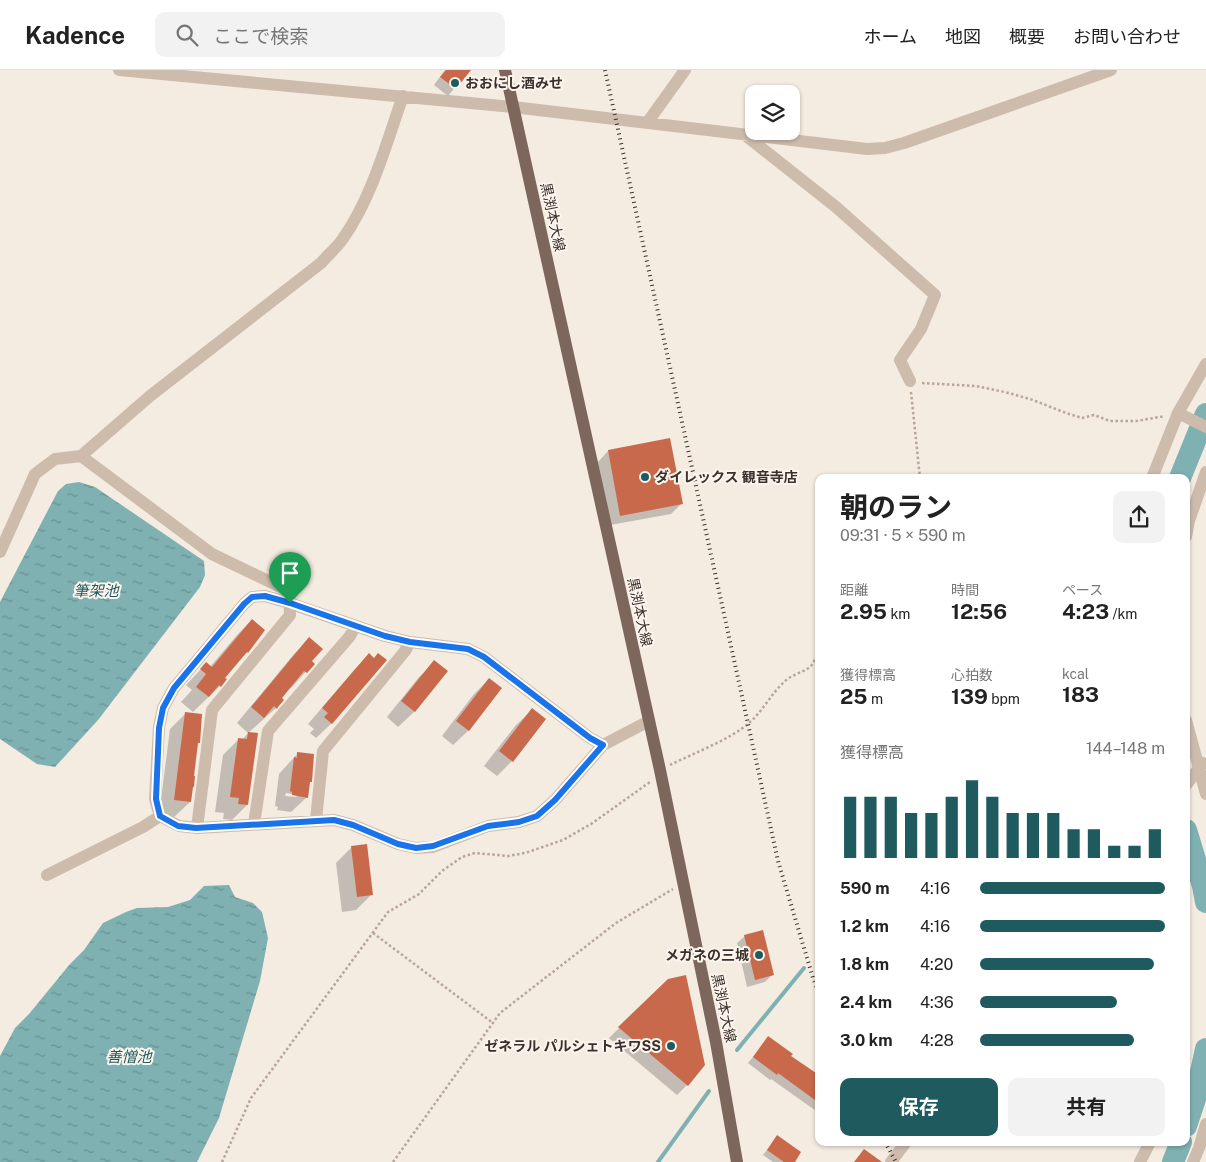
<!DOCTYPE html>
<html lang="ja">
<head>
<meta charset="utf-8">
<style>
	:root { --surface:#fff; --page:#f2f2f2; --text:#222; --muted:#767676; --line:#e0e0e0; --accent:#1f5a5e }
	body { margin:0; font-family:"Public Sans","Noto Sans JP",sans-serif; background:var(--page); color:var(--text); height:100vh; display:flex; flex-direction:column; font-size:19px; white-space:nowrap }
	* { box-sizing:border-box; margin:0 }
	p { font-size:16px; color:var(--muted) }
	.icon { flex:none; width:28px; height:28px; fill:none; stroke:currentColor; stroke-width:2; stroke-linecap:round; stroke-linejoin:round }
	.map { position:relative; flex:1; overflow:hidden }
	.sheet { position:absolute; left:815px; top:404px; width:375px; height:672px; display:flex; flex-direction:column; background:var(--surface); border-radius:10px; box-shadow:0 1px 4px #0004 }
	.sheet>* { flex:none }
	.buttons { position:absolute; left:745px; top:15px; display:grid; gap:10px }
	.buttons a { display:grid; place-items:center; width:55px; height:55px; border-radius:10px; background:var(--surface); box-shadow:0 1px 4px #0004; font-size:25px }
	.pin { position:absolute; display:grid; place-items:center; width:42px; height:42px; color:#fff; margin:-51px -21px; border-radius:50% 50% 50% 0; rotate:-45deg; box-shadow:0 0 5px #0007 }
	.pin .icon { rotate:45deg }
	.round { display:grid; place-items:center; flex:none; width:52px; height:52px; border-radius:10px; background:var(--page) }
	.head { display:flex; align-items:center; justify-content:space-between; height:85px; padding:0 25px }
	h1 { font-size:28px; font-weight:700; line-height:38px }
	.stats { display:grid; grid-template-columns:repeat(3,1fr); gap:8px; height:85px; padding:5px 25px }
	.stats div { display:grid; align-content:center }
	.stats b { font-size:21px; font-weight:700 }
	.stats small { font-size:14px; font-weight:400 }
	.stats p { font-size:14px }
	.chart { height:140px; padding:10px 25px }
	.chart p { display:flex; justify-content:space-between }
	.chart svg { width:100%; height:90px; margin-top:5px; stroke:var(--accent); stroke-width:6 }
	.cta { display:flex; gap:10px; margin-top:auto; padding:10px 25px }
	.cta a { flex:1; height:58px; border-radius:10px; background:var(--accent); color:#fff; font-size:20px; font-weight:700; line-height:58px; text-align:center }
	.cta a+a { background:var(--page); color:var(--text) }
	ul { padding:0 25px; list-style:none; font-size:16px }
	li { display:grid; grid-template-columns:80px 60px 1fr; align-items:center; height:38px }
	li i { height:12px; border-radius:6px; background:var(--accent) }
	header { display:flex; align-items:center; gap:30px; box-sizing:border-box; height:70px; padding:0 25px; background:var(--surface); border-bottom:1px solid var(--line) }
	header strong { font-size:24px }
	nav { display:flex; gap:28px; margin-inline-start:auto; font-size:18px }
	.search { width:350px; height:45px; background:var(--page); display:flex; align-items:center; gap:12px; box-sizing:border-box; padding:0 18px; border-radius:10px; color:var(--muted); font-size:19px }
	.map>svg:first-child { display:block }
</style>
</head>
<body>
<header>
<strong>Kadence</strong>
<div class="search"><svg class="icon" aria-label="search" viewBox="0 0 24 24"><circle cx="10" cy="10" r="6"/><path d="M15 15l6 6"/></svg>ここで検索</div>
<nav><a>ホーム</a><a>地図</a><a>概要</a><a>お問い合わせ</a></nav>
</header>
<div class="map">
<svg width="1206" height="1092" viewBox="0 0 1206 1092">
	<defs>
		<pattern id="water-ripples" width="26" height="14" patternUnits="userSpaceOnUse" patternTransform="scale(1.25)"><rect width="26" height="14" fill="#7fb0b2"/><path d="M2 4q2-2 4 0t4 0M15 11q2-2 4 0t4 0" fill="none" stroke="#699091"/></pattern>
	</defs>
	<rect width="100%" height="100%" fill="#f4ebe1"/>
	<path fill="url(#water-ripples)" d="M79,412L95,417L204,491L205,505L200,517L98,650L55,697L37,694L0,669V532L58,421L66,414Z
		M229,815L235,827L253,833L262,842L268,868L260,911L219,1048L197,1092H0V986L15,958L29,944L70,894L84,880L103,853L126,842L137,838L168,837L190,830L204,816Z"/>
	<path fill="#0003" fill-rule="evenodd" d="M445,0H469L448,26L434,15Z
		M608,381L682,433L671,444L610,455L598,392Z
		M252,550L247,582L223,608L225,609L220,616L193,642L181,632L192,620L186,615L206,594L210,597L237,565Z
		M309,569L311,592L313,594L291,618L290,617L280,628L282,630L276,638L248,663L237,653L294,584Z
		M369,585L332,653L316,668L310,663L314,659L308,654L354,600Z
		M435,592L446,601L414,642L398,657L387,647L419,607Z
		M489,609L469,660L453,675L442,666L474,624Z
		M532,640L512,691L497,706L484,696L516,655Z
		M185,644L190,732L174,747L159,745L170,659Z
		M248,663L247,735L232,750L223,749L224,743L215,742L223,685L239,669L242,670Z
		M298,683L310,712L308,714L307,727L291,742L277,740L278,737L275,736L279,704ZM286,723L298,725L296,727L285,726Z
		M352,777L371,825L356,840L342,842L336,793Z
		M745,866L772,905L765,912L747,917L737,873Z
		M668,910L687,1015L677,1025L609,968Z
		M769,967L790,986L819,1007V1043L771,1009L770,1010L748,993Z
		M777,1067L793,1092H773L763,1085Z"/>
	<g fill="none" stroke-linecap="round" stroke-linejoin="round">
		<path stroke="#7fb0b2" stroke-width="4" d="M818,887L819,886
			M737,980L804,898
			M658,1092L709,1021"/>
		<path stroke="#7fb0b2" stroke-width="22" d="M1180,408L1206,344
			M1186,760L1203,816L1206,832
			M1186,1056L1195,1029L1206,979
			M1173,1092L1181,1072"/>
	</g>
	<path fill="#c8694b" d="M446,0H471L456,19L440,7Z
		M670,368L683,434L620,446L608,380Z
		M252,549L265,560L248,583L247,582L225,608L227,609L221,617L219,615L209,627L196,617L206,604L200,599L206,592L212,597Z
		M309,567L323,579L312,591L315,594L307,603L304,601L282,628L284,630L278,637L277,639L274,636L264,648L251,637Z
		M369,583L374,588L378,583L387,590L332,654L324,647L328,643L322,638Z
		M434,590L448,601L415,642L401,631Z
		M489,608L502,618L469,661L456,651Z
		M532,638L546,649L513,692L499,681Z
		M185,642L202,644L200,673H198L194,706H195L194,717H193L191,732L174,730Z
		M248,662L258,663L248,735L238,734L239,728L230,727L238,668L247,669Z
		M297,682L314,684L312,712H310L308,728L292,725V722L290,721L294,687L297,688Z
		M367,774L373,825L357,827L351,776Z
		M763,860L774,905L755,910L744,865Z
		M686,905L705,995L688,1016L618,957L668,909Z
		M768,966L793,984L791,986L819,1005V1033L778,1003L777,1005L753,987Z
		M777,1065L801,1082L795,1092H784L767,1080Z
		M864,1079L882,1092H854Z"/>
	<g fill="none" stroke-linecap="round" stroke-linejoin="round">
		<path stroke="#b9a596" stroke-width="2.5" stroke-dasharray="2.5 2.5" stroke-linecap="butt" d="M922,313L976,316L1009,323L1033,330L1066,343L1082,348L1094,345L1110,351H1137L1165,346
			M911,322L920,408
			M670,695C692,684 731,669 749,653C763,641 771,624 784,612C792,604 803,603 811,596C814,592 816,587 819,582
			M373,863L493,953
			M222,1092L251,1028L388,842L419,824L442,801L462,787L475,783L508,786L525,783L563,770L591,754L650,712
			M393,1092L500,943L616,853L673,819"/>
		<path stroke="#cdbbac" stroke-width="12" d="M119,0L513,37L867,79L885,78L904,73L1111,0
			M647,53L685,0
			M745,65L836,137L935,225L921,259L900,290L910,311
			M1178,343L1206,357
			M81,386L212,484L289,521L290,545L212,640L197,758
			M1152,408L1178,343L1206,294
			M1186,467L1189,451L1206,402
			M0,482L35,404L55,389L81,386L150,326L321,193C328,185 336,178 342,170C372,128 386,74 403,26
			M1186,650L1206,724
			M603,675L590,668L484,587L468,579L410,572L385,566L289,533L265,526L252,527L244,534L174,618L163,638L159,657L155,729L160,746L179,756L197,758L334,750L353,755L398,774L416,778L433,777L488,756L519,752L537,746L555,730L603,675L649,651
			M1186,715L1203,693
			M316,750L323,681L405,581L410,572
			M254,754L268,661L350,566L355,556
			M47,805L143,757L160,746
			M891,1092L906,1072
			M1140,1092L1150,1072
			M1193,1092L1199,1078L1206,1054"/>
		<path stroke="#7d675c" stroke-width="12" d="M505,0L660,700L716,972L737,1092"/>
		<path stroke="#3b302b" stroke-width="4" stroke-dasharray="1 4" stroke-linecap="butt" d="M605,0L778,791L813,908L819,923
			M885,1072L896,1092"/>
	</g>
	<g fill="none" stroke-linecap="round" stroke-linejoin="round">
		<defs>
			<path id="route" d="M265,526L290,533L385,566L410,572L468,579L484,587L590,668L603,675L555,730L537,746L519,752L488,756L433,776L416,778L398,774L353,755L334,750L196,758L178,756L160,746L156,729L159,658L163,638L174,618L244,534L252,527Z"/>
		</defs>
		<use href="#route" stroke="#fff" stroke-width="10"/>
		<use href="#route" stroke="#1a73e8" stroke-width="6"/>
	</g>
	<g fill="#1f5a5e" stroke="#fbf5ee" stroke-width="2">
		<circle cx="455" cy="13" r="5"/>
		<circle cx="645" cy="407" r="5"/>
		<circle cx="759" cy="885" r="5"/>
		<circle cx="671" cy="976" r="5"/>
	</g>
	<g text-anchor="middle" stroke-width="4" stroke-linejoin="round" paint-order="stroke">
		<g font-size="14" font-weight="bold" fill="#3b302b" stroke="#fbf5ee" text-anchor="start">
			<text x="465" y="18">おおにし酒みせ</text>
			<text x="655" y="412">ダイレックス 観音寺店</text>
			<text x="749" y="890" text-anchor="end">メガネの三城</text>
			<text x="661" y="981" text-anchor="end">ゼネラル パルシェトキワSS</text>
		</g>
		<g font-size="14" fill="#3b302b" stroke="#fbf5ee">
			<text transform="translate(553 147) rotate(78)" y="5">黒渕本大線</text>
			<text transform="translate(640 542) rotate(78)" y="5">黒渕本大線</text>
			<text transform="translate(724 938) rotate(78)" y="5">黒渕本大線</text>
		</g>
		<g font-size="15" font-style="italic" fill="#1f5a5e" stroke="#fbf5ee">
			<text x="96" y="526">筆架池</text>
			<text x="129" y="992">善憎池</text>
		</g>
	</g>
</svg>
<div class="buttons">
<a><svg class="icon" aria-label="layers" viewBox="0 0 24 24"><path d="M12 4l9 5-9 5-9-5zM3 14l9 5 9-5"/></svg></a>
</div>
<div class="pin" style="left:290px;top:533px;background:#1e9e55"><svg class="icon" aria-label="arrive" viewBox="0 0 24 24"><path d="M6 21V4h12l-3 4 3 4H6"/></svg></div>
<section class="sheet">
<div class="head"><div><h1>朝のラン</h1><p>09:31 · 5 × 590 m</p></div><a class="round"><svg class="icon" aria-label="share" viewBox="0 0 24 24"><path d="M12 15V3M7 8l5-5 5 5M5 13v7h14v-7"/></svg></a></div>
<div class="stats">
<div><p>距離</p><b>2.95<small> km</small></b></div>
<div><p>時間</p><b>12:56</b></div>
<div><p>ペース</p><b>4:23<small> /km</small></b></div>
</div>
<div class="stats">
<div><p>獲得標高</p><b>25<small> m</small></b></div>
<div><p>心拍数</p><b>139<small> bpm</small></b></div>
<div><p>kcal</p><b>183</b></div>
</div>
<div class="chart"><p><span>獲得標高</span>144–148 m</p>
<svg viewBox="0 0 160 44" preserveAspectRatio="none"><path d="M5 44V14M15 44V14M25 44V14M35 44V22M45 44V22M55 44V14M65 44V6M75 44V14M85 44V22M95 44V22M105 44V22M115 44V30M125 44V30M135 44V38M145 44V38M155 44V30"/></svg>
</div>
<ul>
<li><b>590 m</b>4:16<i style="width:100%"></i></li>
<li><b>1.2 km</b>4:16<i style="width:100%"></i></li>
<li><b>1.8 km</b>4:20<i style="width:94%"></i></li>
<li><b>2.4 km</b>4:36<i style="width:74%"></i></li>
<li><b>3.0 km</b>4:28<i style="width:83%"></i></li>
</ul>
<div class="cta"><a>保存</a><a>共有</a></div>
</section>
</div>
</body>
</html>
